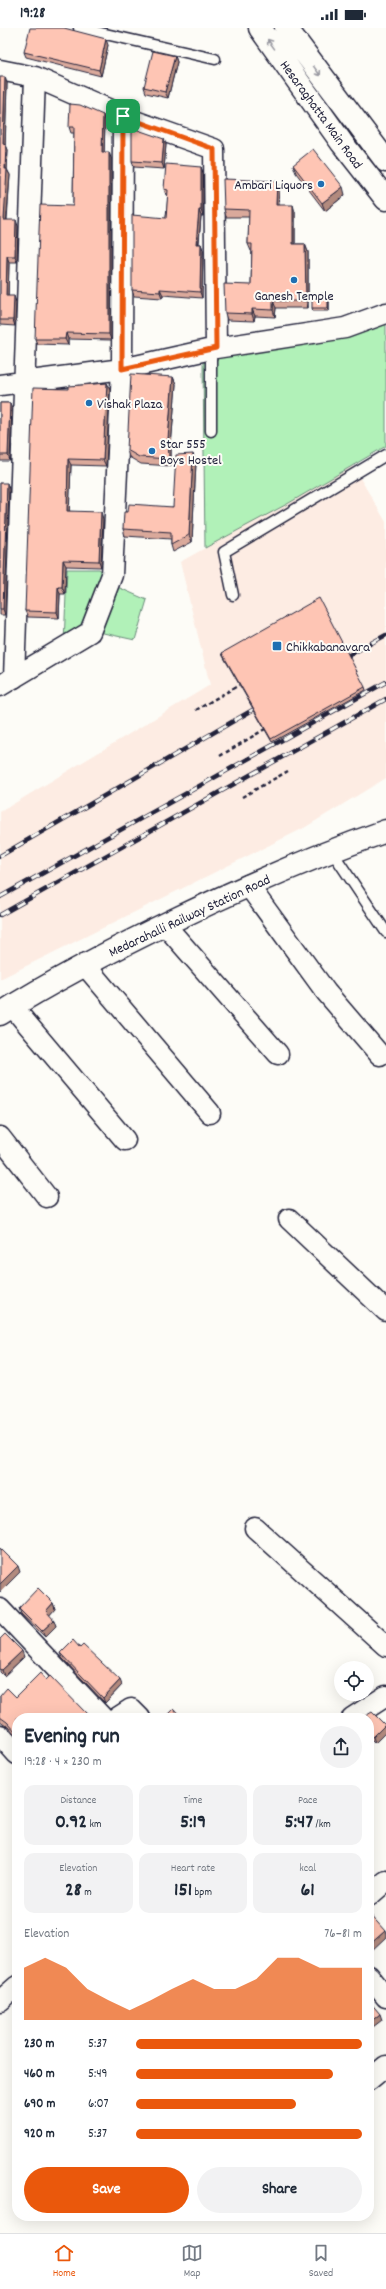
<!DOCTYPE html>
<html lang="en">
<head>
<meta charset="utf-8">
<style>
	:root { --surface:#fff; --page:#f2f2f3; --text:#1f2937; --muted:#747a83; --line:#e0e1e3; --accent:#ea580c }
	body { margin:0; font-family:Dekko,sans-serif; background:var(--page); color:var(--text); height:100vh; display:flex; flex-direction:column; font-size:15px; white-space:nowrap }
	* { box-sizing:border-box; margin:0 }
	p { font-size:13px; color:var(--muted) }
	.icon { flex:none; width:22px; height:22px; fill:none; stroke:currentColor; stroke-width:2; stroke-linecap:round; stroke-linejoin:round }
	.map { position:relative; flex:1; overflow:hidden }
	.panel { position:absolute; left:12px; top:1685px; width:362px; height:508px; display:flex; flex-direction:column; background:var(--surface); border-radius:16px; box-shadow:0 4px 16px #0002 }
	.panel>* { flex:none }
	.tools { position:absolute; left:334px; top:1633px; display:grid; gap:8px }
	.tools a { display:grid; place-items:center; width:40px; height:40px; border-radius:50%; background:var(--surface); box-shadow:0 4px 16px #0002; font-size:20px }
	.pin { position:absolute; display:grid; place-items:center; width:34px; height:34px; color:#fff; margin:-17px; border-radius:8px; box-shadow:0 2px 6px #0006 }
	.round { display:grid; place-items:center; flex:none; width:42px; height:42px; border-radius:21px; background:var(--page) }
	.headline { display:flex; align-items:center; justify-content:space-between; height:68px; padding:0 12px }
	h1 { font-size:22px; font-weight:700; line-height:30px }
	.stats { display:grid; grid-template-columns:repeat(3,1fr); gap:6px; height:68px; padding:4px 12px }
	.stats div { display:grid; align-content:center; border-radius:10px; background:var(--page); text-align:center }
	.stats b { font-size:20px; font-weight:700 }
	.stats small { font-size:11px; font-weight:400 }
	.stats p { font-size:11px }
	.chart { height:112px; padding:8px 12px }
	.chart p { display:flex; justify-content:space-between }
	.chart svg { width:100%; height:72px; margin-top:4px; fill:var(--accent); opacity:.7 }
	.primary-button { display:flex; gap:8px; margin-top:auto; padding:8px 12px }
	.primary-button a { flex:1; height:46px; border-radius:24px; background:var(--accent); color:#fff; font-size:16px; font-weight:700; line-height:46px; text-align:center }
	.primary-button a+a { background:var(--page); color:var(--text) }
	ul { padding:0 12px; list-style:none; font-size:13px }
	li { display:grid; grid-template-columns:64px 48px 1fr; align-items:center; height:30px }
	li i { height:10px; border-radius:5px; background:var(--accent) }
	.status { display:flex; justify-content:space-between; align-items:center; height:28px; padding:0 20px; background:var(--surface); direction:ltr }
	.status svg { height:11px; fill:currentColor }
	.menu { display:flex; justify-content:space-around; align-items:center; height:56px; border-top:1px solid var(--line); background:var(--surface); font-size:11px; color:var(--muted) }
	.menu a { display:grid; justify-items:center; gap:2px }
	.menu .on { color:var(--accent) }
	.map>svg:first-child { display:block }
</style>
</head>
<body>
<div class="status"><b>19:28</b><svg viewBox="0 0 49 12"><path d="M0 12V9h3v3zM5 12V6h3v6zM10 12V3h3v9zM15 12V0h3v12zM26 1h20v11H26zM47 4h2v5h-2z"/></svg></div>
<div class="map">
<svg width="386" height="2205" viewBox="0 0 386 2205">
	<rect width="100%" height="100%" fill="#fdfcf7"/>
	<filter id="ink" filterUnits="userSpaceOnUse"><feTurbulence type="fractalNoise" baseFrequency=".025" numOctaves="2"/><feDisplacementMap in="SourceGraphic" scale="8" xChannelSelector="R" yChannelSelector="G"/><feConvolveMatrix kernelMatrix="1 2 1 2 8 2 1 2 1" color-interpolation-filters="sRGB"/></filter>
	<g filter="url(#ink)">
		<path fill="#fdece3" d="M353,438L386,494V750L304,800L0,951V784L210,657L180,534Z"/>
		<path fill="#b1f1b8" stroke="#6a8a7a" d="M386,289V418L289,475L205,520L203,333L349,306Z
			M67,541H99L109,548L87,601L64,616Z
			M113,557L147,572L135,612L94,603Z"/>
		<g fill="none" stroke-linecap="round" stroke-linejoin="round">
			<defs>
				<path id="lane" d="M79,0L215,31
					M211,403V321
					M233,567L224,524L386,427
					M331,822L386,904"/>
				<path id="street" d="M0,42L35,49L135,93L214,121L216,320
					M0,357L122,341L216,320L345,300L386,285
					M14,650L35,49
					M0,658L90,604L112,547L122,341L123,88
					M248,857L326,964L380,1027
					M165,897L278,1026
					M84,936L210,1085
					M12,978L125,1112
					M0,1109L47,1169
					M289,1191L386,1283
					M255,1500L386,1618
					M0,1581L103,1690
					M117,1690L131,1681L140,1690
					M352,1690L386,1668
					M0,1707L17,1726
					M369,1868L386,1853
					M369,1948L386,1969
					M0,1973L17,1958
					M369,2052L386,2038"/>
				<path id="secondary" d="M0,986C57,950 116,920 176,891C245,858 314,828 386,803"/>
				<path id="primary" d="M260,0L342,115L386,171
					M286,0L386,133"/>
			</defs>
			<use href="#lane" stroke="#22223b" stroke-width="13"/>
			<use href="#street" stroke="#22223b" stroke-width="23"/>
			<use href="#secondary" stroke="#22223b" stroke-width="25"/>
			<use href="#primary" stroke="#22223b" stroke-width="25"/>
			<path stroke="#22223b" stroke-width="2.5" stroke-dasharray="4 3" stroke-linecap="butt" d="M196,682L239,657
				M220,728L265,701
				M242,769L288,743"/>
			<use href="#lane" stroke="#fdfcf7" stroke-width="10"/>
			<use href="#street" stroke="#fdfcf7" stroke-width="20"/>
			<use href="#secondary" stroke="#fdfcf7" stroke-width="22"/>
			<use href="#primary" stroke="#fdfcf7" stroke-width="22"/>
			<defs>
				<path id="rail" d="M340,632L386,607
					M0,828L263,676
					M0,869L386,654
					M0,887L386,671"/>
			</defs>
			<use href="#rail" stroke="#22223b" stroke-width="4.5"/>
			<use href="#rail" stroke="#fdfcf7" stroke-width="3" stroke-dasharray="9" stroke-linecap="butt"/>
		</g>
		<path fill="#daa99b" stroke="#22223b" d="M108,17L101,48L26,29L24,24Z
			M175,28L177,34L168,70L146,65L144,59Z
			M0,49L7,55L5,117H6L8,122L7,141L10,147L7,192L18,198L17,234H9L8,268L16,274L15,298L0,297Z
			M103,87L105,92L104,124L111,130V312L68,311V317L37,316L35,311L73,178L74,105H71L69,99Z
			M166,116L164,141L134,139L132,133Z
			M293,137L345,167L325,183L296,145Z
			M201,139L203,145V188H201L199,216H201L203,222L202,270L163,267L162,270L134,268L132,262L166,190L168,167H166L164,161Z
			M277,153L279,160V177L295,184V216H305L308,224V280H276L275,289L255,288L254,293L227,292L225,285L251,257L252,223H251L248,216L249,189H226L224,181Z
			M329,269V283H313L312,280Z
			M173,349L176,356L171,418V438L141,436L129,429L127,422Z
			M107,355L110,361L106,438L71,437L69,483L103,491L101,539L66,538L65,566H60L59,590L28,589L25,583L69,361Z
			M0,375H10L12,381L10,433H0Z
			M196,434L192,514L173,524L171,517V511L125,508L123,501L128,484L173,479Z
			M0,455L9,461L5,587H0Z
			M222,625L365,659L366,662L272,714L223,628Z
			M53,1575L55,1581L49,1587L56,1598L45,1609L21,1586L19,1580Z
			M0,1611L24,1629L4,1648L0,1644Z
			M80,1620L122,1657L105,1675L62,1630L60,1625Z
			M0,1668L17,1690V1709L9,1699L0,1693Z
			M369,1690L385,1697L386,1700V1704L375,1715L371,1711L369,1713Z"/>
		<path fill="#b28a7e" stroke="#22223b" d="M106,11L108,17L101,48L99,42Z
			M175,28L177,34L168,70L165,64Z
			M5,49L7,55L5,122L3,116Z
			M103,87L105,92L104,130L102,124Z
			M164,111L166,116L164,141L162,135Z
			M6,117L8,122L7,142L10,147L6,197L4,192Z
			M109,124L111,130V312L109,306Z
			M201,139L203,145V188L201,182Z
			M277,153L279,160L278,184L276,177Z
			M343,159L345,167L325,183L322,175Z
			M293,177L295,184V224L293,216Z
			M199,182L201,188L198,222L196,216Z
			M16,192L18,198L17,234L15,228Z
			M201,216L203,222L202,270L200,264Z
			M305,216L308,224V280L306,273Z
			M7,228L9,234L8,274L6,268Z
			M160,261L163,267L162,270L160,264Z
			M328,266L329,269V283L328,280Z
			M14,268L16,274L15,298L13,292Z
			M273,273L276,280L275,289L273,282Z
			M252,281L255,288L254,293L252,286Z
			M66,305L68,311V317L65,311Z
			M173,349L176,356L171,418V438L169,431L168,411Z
			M107,355L110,361L106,438L103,432Z
			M10,375L12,381L10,433L8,427Z
			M193,426L196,434L192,514L189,507Z
			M68,431L71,437L69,490L67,483Z
			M7,455L9,461L5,587L3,581Z
			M101,484L103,491L101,539L99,533Z
			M63,532L66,538L65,566L62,559Z
			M58,559L60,566L59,590L57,584Z
			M18,1538L20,1544L0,1564V1556Z
			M53,1575L55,1581L48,1589L46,1583Z
			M54,1592L56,1598L45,1609L42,1603Z
			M22,1623L24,1629L4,1648L2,1642Z
			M120,1652L122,1657L105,1675L103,1670Z
			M87,1686L88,1690H84V1689Z
			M385,1697L386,1700V1704L375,1715L373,1709Z
			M369,1706L371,1711L369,1713Z
			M385,1903L386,1906V1909L369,1925V1917Z
			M380,1986L382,1992L369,2002V1995Z"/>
		<path fill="#fec5b4" stroke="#22223b" d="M30,0H64L106,11L99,42L24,24Z
			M153,23L175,28L165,64L144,59Z
			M0,49H5L3,116L6,117L5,141H7L4,192H16L15,228H7L6,268H14L13,292H0Z
			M70,76L80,77L103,87L102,124H109V306L66,305L65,311H35L40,177L73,178L74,99H69Z
			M132,100L164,111L162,135L132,133Z
			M313,121L343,159L322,175L293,137Z
			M166,136L201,139V182H199L196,216H201L200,264L160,261V264L132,262V187L166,190L168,162L164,161Z
			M223,151L277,153L276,177H293V216H305L306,273H273V282L252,281V286L225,285L224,256L251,257L252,216H248L249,182L224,181Z
			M312,266H328V280H312Z
			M131,346L173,349L168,411L169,431L139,429L127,422Z
			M107,355L103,432L68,431L67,483L101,484L99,533L63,532L62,559H58L57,584L25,583L33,360L69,361V358Z
			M0,375H10L8,427H0Z
			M193,426L189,507L171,517V504L123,501L124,484H128L129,476L173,479L176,427Z
			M0,455H7L3,581H0Z
			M319,570L365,659L271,711L222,625Z
			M0,1520L18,1538L0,1556Z
			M38,1560L53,1575L46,1583L54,1592L42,1603L19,1580Z
			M5,1606L22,1623L2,1642L0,1641V1611Z
			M73,1612L80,1620L83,1617L120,1652L103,1670L60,1625Z
			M40,1645L46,1652L50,1648L87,1686L84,1689L85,1690H17V1705L7,1694L0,1689V1668L7,1660L16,1669Z
			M174,1681L182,1690H165Z
			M372,1684L385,1697L373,1709L369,1706V1690H362Z
			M369,1885L385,1903L369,1917Z
			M369,1973L380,1986L369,1995Z"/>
		<defs><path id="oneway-shaft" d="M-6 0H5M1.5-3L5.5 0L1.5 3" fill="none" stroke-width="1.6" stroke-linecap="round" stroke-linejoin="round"/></defs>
		<g stroke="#9a9aa2">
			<use href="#oneway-shaft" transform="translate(271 16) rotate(-126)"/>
			<use href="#oneway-shaft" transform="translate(317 43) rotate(54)"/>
		</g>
	</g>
	<g fill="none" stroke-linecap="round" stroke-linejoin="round" filter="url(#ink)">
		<defs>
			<path id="route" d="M123,88L214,121L216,320L122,341Z"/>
		</defs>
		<use href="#route" stroke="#fff" stroke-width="8"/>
		<use href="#route" stroke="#ea580c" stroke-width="5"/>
	</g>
	<g fill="#1f6fb2" stroke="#fdfcf7" stroke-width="1.5">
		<circle cx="321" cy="156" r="4"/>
		<circle cx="294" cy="252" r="4"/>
		<circle cx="89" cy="375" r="4"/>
		<circle cx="152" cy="423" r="4"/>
		<rect x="272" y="613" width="10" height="10" rx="2"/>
	</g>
	<g text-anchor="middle" stroke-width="4" stroke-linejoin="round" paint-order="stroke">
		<g font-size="14" fill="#22223b" stroke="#fdfcf7">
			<text transform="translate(322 86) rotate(54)" y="5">Hesaraghatta Main Road</text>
			<text transform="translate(189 887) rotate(-25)" y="5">Medarahalli Railway Station Road</text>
		</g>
		<g font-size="14" fill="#22223b" stroke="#fdfcf7" text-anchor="start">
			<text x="313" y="161" text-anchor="end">Ambari Liquors</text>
			<text x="294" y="272" text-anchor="middle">Ganesh Temple</text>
			<text x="97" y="380">Vishak Plaza</text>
			<text x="160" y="420">Star 555<tspan x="160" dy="16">Boys Hostel</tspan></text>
			<text x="286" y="623">Chikkabanavara</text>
		</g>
	</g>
</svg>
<div class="tools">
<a><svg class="icon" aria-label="locate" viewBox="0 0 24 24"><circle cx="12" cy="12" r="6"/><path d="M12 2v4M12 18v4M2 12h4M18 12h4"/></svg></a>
</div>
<div class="pin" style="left:123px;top:88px;background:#1e9e55"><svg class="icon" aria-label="arrive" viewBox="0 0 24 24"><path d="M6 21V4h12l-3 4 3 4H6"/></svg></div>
<section class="panel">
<div class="headline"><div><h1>Evening run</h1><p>19:28 · 4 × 230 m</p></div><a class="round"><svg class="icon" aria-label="share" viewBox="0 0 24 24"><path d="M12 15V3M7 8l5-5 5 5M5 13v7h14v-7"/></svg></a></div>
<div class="stats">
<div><p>Distance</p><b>0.92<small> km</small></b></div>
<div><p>Time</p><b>5:19</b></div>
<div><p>Pace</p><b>5:47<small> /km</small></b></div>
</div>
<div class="stats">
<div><p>Elevation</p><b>28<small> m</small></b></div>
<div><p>Heart rate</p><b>151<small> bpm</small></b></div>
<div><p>kcal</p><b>61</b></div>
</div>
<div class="chart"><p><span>Elevation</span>76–81 m</p>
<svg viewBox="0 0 160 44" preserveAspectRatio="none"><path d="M0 44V12L10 6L20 12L30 25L40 32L50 38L60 32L70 25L80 19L90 25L100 25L110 19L120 6L130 6L140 12L150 12L160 12V44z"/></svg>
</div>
<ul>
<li><b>230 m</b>5:37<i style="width:100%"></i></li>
<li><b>460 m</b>5:49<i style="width:87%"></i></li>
<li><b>690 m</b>6:07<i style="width:71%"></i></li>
<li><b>920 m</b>5:37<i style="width:100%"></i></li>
</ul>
<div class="primary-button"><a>Save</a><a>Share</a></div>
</section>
</div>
<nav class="menu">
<a class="on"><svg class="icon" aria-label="home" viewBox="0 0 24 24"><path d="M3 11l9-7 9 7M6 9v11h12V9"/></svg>Home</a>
<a><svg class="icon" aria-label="map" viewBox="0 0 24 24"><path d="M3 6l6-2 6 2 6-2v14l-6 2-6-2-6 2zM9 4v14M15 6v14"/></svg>Map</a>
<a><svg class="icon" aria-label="saved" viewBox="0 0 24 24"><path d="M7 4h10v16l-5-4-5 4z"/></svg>Saved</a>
</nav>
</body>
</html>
